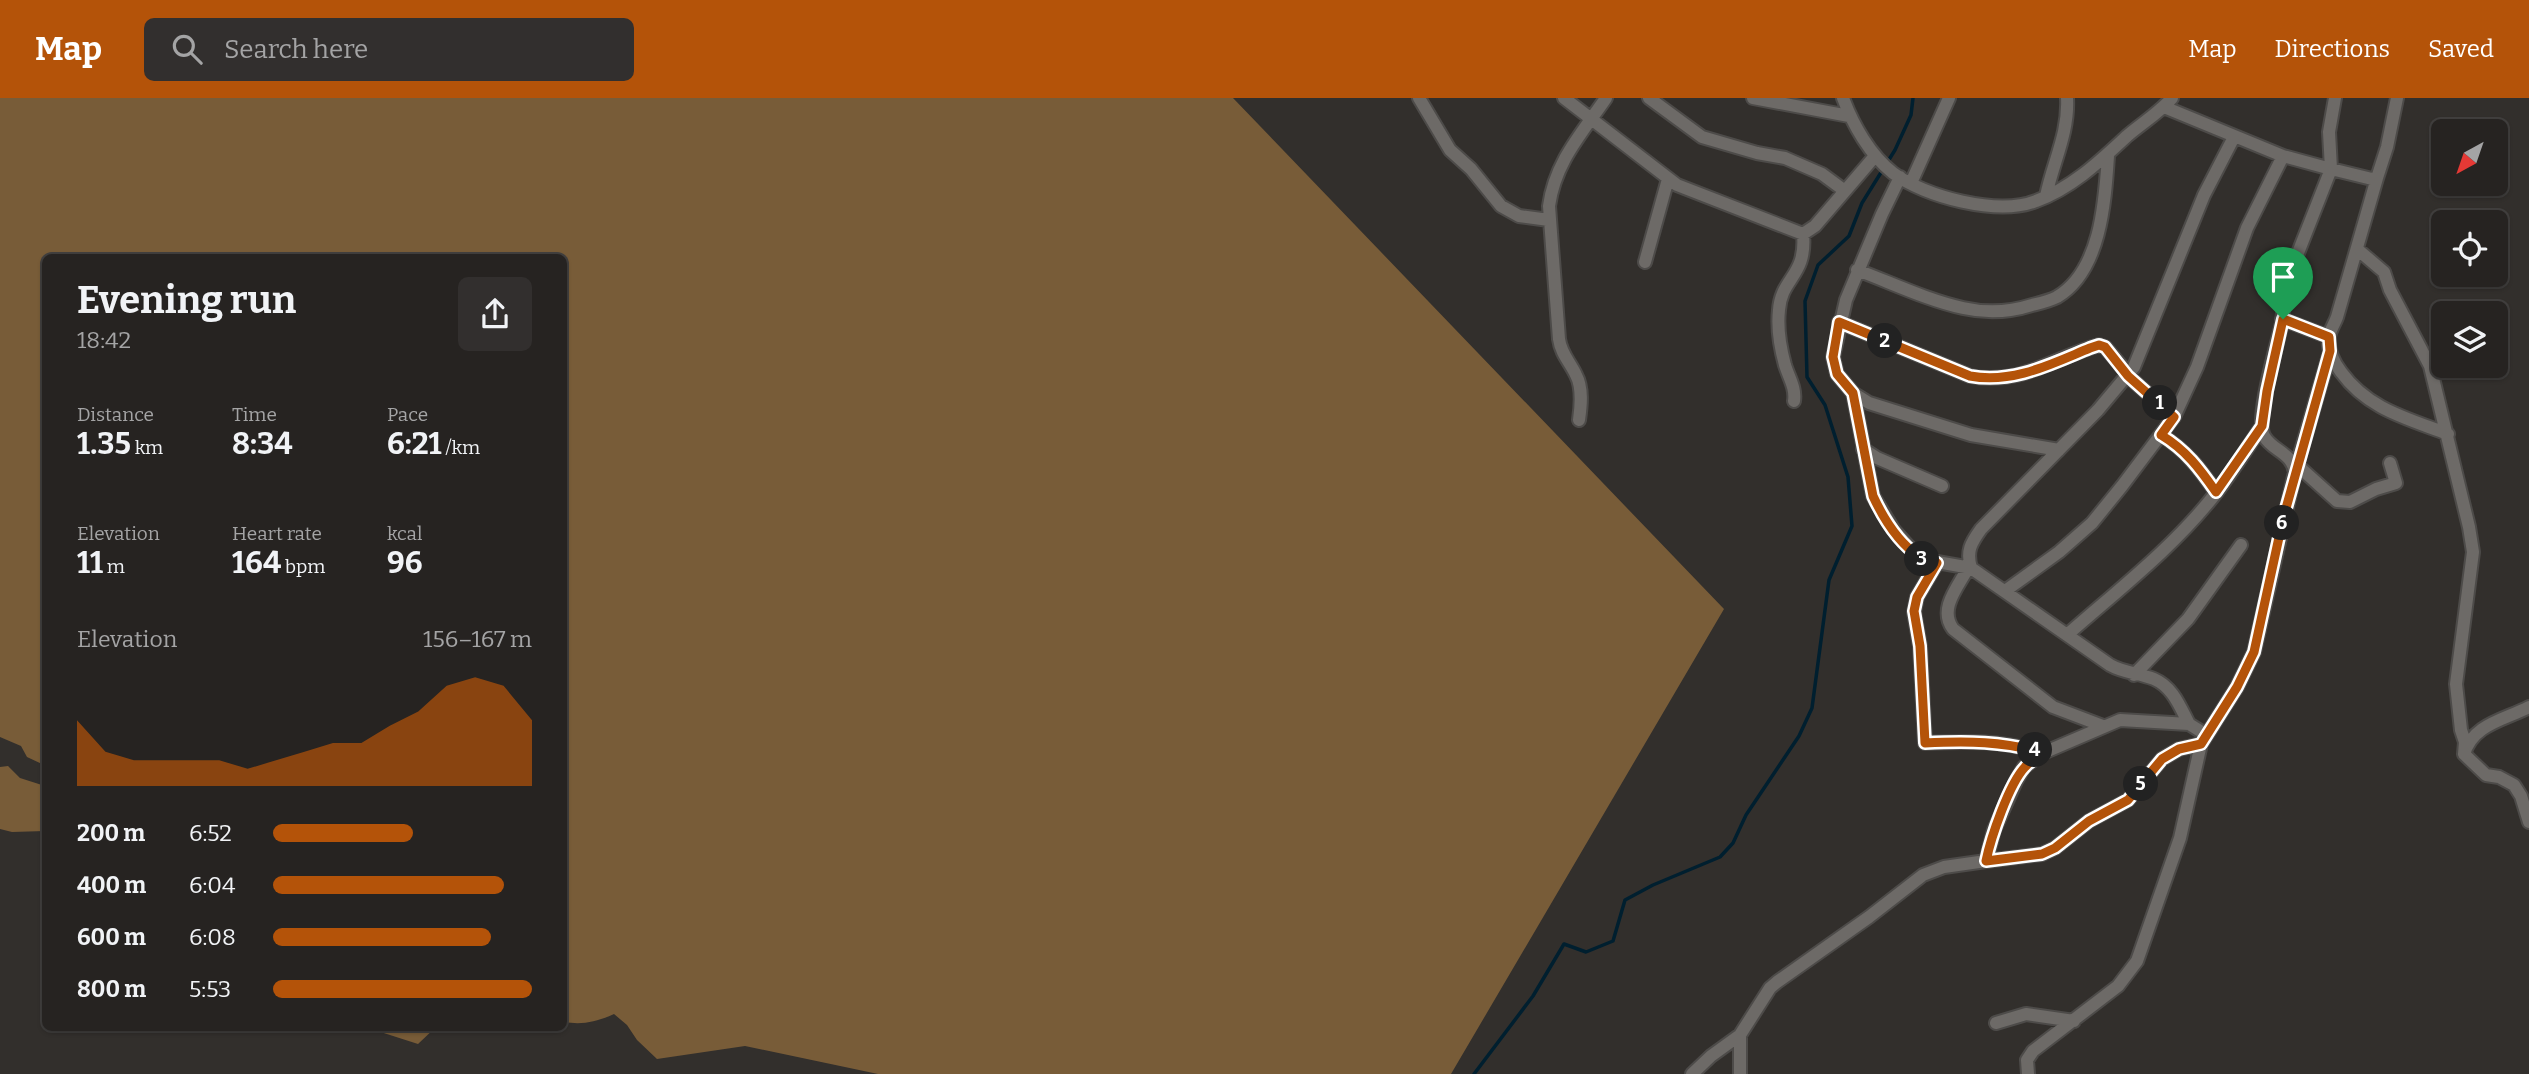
<!DOCTYPE html>
<html lang="en">
<head>
<meta charset="utf-8">
<style>
	:root { --surface:#262321; --page:#322f2e; --text:#f1f3f6; --muted:#a4a4a5; --line:#42403f; --accent:#b45309 }
	body { margin:0; font-family:Bitter,serif; background:var(--page); color:var(--text); height:100vh; display:flex; flex-direction:column; font-size:26px; white-space:nowrap }
	* { box-sizing:border-box; margin:0 }
	p { font-size:23px; color:var(--muted) }
	.icon { flex:none; width:38px; height:38px; fill:none; stroke:currentColor; stroke-width:2; stroke-linecap:round; stroke-linejoin:round }
	.map { position:relative; flex:1; overflow:hidden }
	.side { position:absolute; left:42px; top:156px; width:525px; height:777px; display:flex; flex-direction:column; background:var(--surface); border-radius:10px; box-shadow:0 2px 5px #0004,0 0 0 2px var(--line) }
	.side>* { flex:none }
	.needle { width:46px; rotate:220deg }
	.tools { position:absolute; left:2431px; top:21px; display:grid; gap:14px }
	.tools a { display:grid; place-items:center; width:77px; height:77px; border-radius:10px; background:var(--surface); box-shadow:0 2px 5px #0004,0 0 0 2px var(--line); font-size:35px }
	.pin { position:absolute; display:grid; place-items:center; width:60px; height:60px; color:#fff; margin:-72px -30px; border-radius:50% 50% 50% 0; rotate:-45deg; box-shadow:0 0 7px #0007 }
	.pin .icon { rotate:45deg }
	.km { position:absolute; width:35px; height:35px; margin:-18px; border-radius:50%; background:#222; color:#fff; font-size:19px; line-height:35px; text-align:center }
	.round { display:grid; place-items:center; flex:none; width:74px; height:74px; border-radius:10px; background:var(--page) }
	.overview { display:flex; align-items:center; justify-content:space-between; height:119px; padding:0 35px }
	h1 { font-size:38px; font-weight:700; line-height:52px }
	.stats { display:grid; grid-template-columns:repeat(3,1fr); gap:10px; height:119px; padding:7px 35px }
	.stats div { display:grid; align-content:center }
	.stats b { font-size:30px; font-weight:700 }
	.stats small { font-size:19px; font-weight:400 }
	.stats p { font-size:19px }
	.chart { height:196px; padding:14px 35px }
	.chart p { display:flex; justify-content:space-between }
	.chart svg { width:100%; height:126px; margin-top:7px; fill:var(--accent); opacity:.7 }
	ul { padding:0 35px; list-style:none; font-size:23px }
	li { display:grid; grid-template-columns:112px 84px 1fr; align-items:center; height:52px }
	li i { height:18px; border-radius:9px; background:var(--accent) }
	header { display:flex; align-items:center; gap:42px; box-sizing:border-box; height:98px; padding:0 35px; background:var(--accent); color:#fff }
	header strong { font-size:33px }
	nav { display:flex; gap:38px; margin-inline-start:auto; font-size:24px }
	.search { width:490px; height:63px; background:var(--page); display:flex; align-items:center; gap:18px; box-sizing:border-box; padding:0 24px; border-radius:10px; color:var(--muted); font-size:26px }
	.map>svg:first-child { display:block }
</style>
</head>
<body>
<header>
<strong>Map</strong>
<div class="search"><svg class="icon" aria-label="search" viewBox="0 0 24 24"><circle cx="10" cy="10" r="6"/><path d="M15 15l6 6"/></svg>Search here</div>
<nav><a>Map</a><a>Directions</a><a>Saved</a></nav>
</header>
<div class="map">
<svg width="2529" height="976" viewBox="0 0 2529 976">
	<rect width="100%" height="100%" fill="#322f2c"/>
	<path fill="#785c38" d="M0,0H1233L1724,511L1451,976H878L745,948L657,961L637,942L627,927L614,916C596,924 583,927 564,924V159H46V664L42,666L27,659L21,648L0,639Z
		M8,668L20,680L45,688V733L12,734L0,731V669Z
		M365,929H436L418,946Z"/>
	<g fill="none" stroke-linecap="round" stroke-linejoin="round">
		<path stroke="#001f2f" stroke-width="3.5" d="M1474,976L1533,898L1564,846L1586,854L1613,843L1625,802L1653,787L1720,759L1733,745L1746,717L1799,638L1812,610L1829,482L1852,428L1848,379L1825,307L1807,279L1805,203L1818,167L1849,138L1862,105L1895,52L1911,17L1913,0"/>
		<defs>
			<path id="street" d="M1419,0L1450,52L1471,71L1501,108L1519,118L1549,122
				M1564,0L1677,87L1803,136L1815,128L1875,58
				M1649,0L1702,39L1757,55L1785,60L1822,76L1845,93
				M1753,0L1849,18
				M1843,0C1853,27 1870,57 1893,75C1925,99 1998,118 2036,103C2072,90 2100,63 2127,38C2142,25 2159,15 2172,0
				M2164,9L2283,58L2331,71L2329,34L2335,0
				M1900,79L1882,116L1846,202L1833,259L1837,276L1853,295L1869,305L1971,337L2059,352
				M2377,80L2337,219C2335,225 2330,232 2329,239C2327,251 2334,265 2341,274C2368,311 2406,320 2448,336
				M1911,85L1949,0
				M2046,98C2053,64 2069,35 2067,0
				M2357,151L2384,174L2390,192L2430,268L2469,429L2473,454L2456,586L2461,632L2465,644L2464,656
				M1645,164L1668,81
				M1857,172C1892,185 1927,202 1963,210C1985,215 2010,214 2032,207C2040,205 2049,203 2057,199C2101,173 2105,103 2108,58
				M2282,221L2329,239
				M1839,224L1970,278C2020,288 2053,260 2099,247L2105,249L2129,277
				M2128,278L2174,319
				M1853,295L1873,398L1893,431L1920,461L1971,470
				M1794,303C1796,290 1789,280 1785,267C1780,249 1777,230 1779,212C1781,180 1807,178 1803,136
				M1579,322C1581,308 1583,290 1576,277C1570,264 1561,256 1559,241L1549,108C1555,64 1582,35 1606,0
				M2161,337C2186,352 2200,371 2216,394
				M1863,351L1877,360L1942,388
				M2297,367L2337,403L2350,404L2376,391L2396,385L2390,365
				M2295,374L2330,254
				M1937,465L1917,499L1914,514L1920,548L1925,645C1969,643 2001,642 2043,655
				M1968,470C1958,489 1938,511 1953,531L2053,609L2103,628
				M2005,493L2059,454L2092,425L2122,388L2174,319L2197,269L2247,130L2283,58
				M2067,537C2118,492 2174,449 2216,395C2233,373 2247,350 2262,328
				M2134,577L2188,521L2241,447
				M2529,609C2504,622 2473,626 2464,656L2486,677L2499,679L2514,687L2521,698L2529,724
				M2189,626C2180,609 2173,589 2154,581C2139,575 2124,575 2110,567L1971,470C1966,453 1971,445 1981,431L2098,312L2134,269L2204,97L2234,39
				M1986,763L2042,756L2055,750L2089,723L2128,702L2162,661L2179,651L2201,646
				M1996,925L2026,916L2074,923
				M1692,976L1711,958L1740,937
				M1740,976V937L1770,890L1777,884L1869,819L1923,777L1944,769L1986,763L1994,732L2016,683L2024,669L2043,655L2120,622L2189,626L2205,636
				M2028,976L2027,962L2033,953L2118,888L2137,863L2180,740L2201,646L2237,589L2254,554L2295,374C2292,354 2272,353 2264,338C2255,321 2277,247 2282,225C2284,213 2282,201 2285,188L2331,71L2372,81L2377,80L2387,49L2397,0"/>
		</defs>
		<use href="#street" stroke="#4d4b49" stroke-width="16"/>
		<use href="#street" stroke="#6d6a67" stroke-width="12"/>
	</g>
	<g fill="none" stroke-linecap="round" stroke-linejoin="round">
		<defs>
			<path id="route" d="M2283,221L2329,239L2330,253L2283,421L2254,554L2237,589L2201,646L2179,651L2162,661L2128,702L2089,723L2055,750L2042,756L1986,763C1991,739 2009,686 2025,669C2030,663 2038,659 2043,655C2003,643 1967,643 1925,645L1920,548L1914,513L1917,499L1937,465C1907,460 1885,424 1873,398L1853,295L1837,276L1833,259L1839,224L1970,278C2013,286 2051,266 2090,250L2099,247L2105,249L2128,278L2174,319L2161,337C2186,352 2200,371 2216,394L2262,328L2267,293Z"/>
		</defs>
		<use href="#route" stroke="#fff" stroke-width="14"/>
		<use href="#route" stroke="#b45309" stroke-width="9"/>
	</g>
</svg>
<div class="tools">
<a><svg class="needle" viewBox="-14 -14 28 28"><path d="M0-13l5 13h-10z" fill="#e53935"/><path d="M0 13l5-13h-10z" fill="#a4a4a5"/></svg></a>
<a><svg class="icon" aria-label="locate" viewBox="0 0 24 24"><circle cx="12" cy="12" r="6"/><path d="M12 2v4M12 18v4M2 12h4M18 12h4"/></svg></a>
<a><svg class="icon" aria-label="layers" viewBox="0 0 24 24"><path d="M12 4l9 5-9 5-9-5zM3 14l9 5 9-5"/></svg></a>
</div>
<div class="pin" style="left:2283px;top:221px;background:#1e9e55"><svg class="icon" aria-label="arrive" viewBox="0 0 24 24"><path d="M6 21V4h12l-3 4 3 4H6"/></svg></div>
<b class="km" style="left:2160px;top:305px">1</b>
<b class="km" style="left:1885px;top:243px">2</b>
<b class="km" style="left:1922px;top:461px">3</b>
<b class="km" style="left:2035px;top:652px">4</b>
<b class="km" style="left:2141px;top:686px">5</b>
<b class="km" style="left:2282px;top:425px">6</b>
<section class="side">
<div class="overview"><div><h1>Evening run</h1><p>18:42</p></div><a class="round"><svg class="icon" aria-label="share" viewBox="0 0 24 24"><path d="M12 15V3M7 8l5-5 5 5M5 13v7h14v-7"/></svg></a></div>
<div class="stats">
<div><p>Distance</p><b>1.35<small> km</small></b></div>
<div><p>Time</p><b>8:34</b></div>
<div><p>Pace</p><b>6:21<small> /km</small></b></div>
</div>
<div class="stats">
<div><p>Elevation</p><b>11<small> m</small></b></div>
<div><p>Heart rate</p><b>164<small> bpm</small></b></div>
<div><p>kcal</p><b>96</b></div>
</div>
<div class="chart"><p><span>Elevation</span>156–167 m</p>
<svg viewBox="0 0 160 44" preserveAspectRatio="none"><path d="M0 44V21L10 32L20 35L30 35L40 35L50 35L60 38L70 35L80 32L90 29L100 29L110 23L120 18L130 9L140 6L150 9L160 21V44z"/></svg>
</div>
<ul>
<li><b>200 m</b>6:52<i style="width:54%"></i></li>
<li><b>400 m</b>6:04<i style="width:89%"></i></li>
<li><b>600 m</b>6:08<i style="width:84%"></i></li>
<li><b>800 m</b>5:53<i style="width:100%"></i></li>
</ul>
</section>
</div>
</body>
</html>
